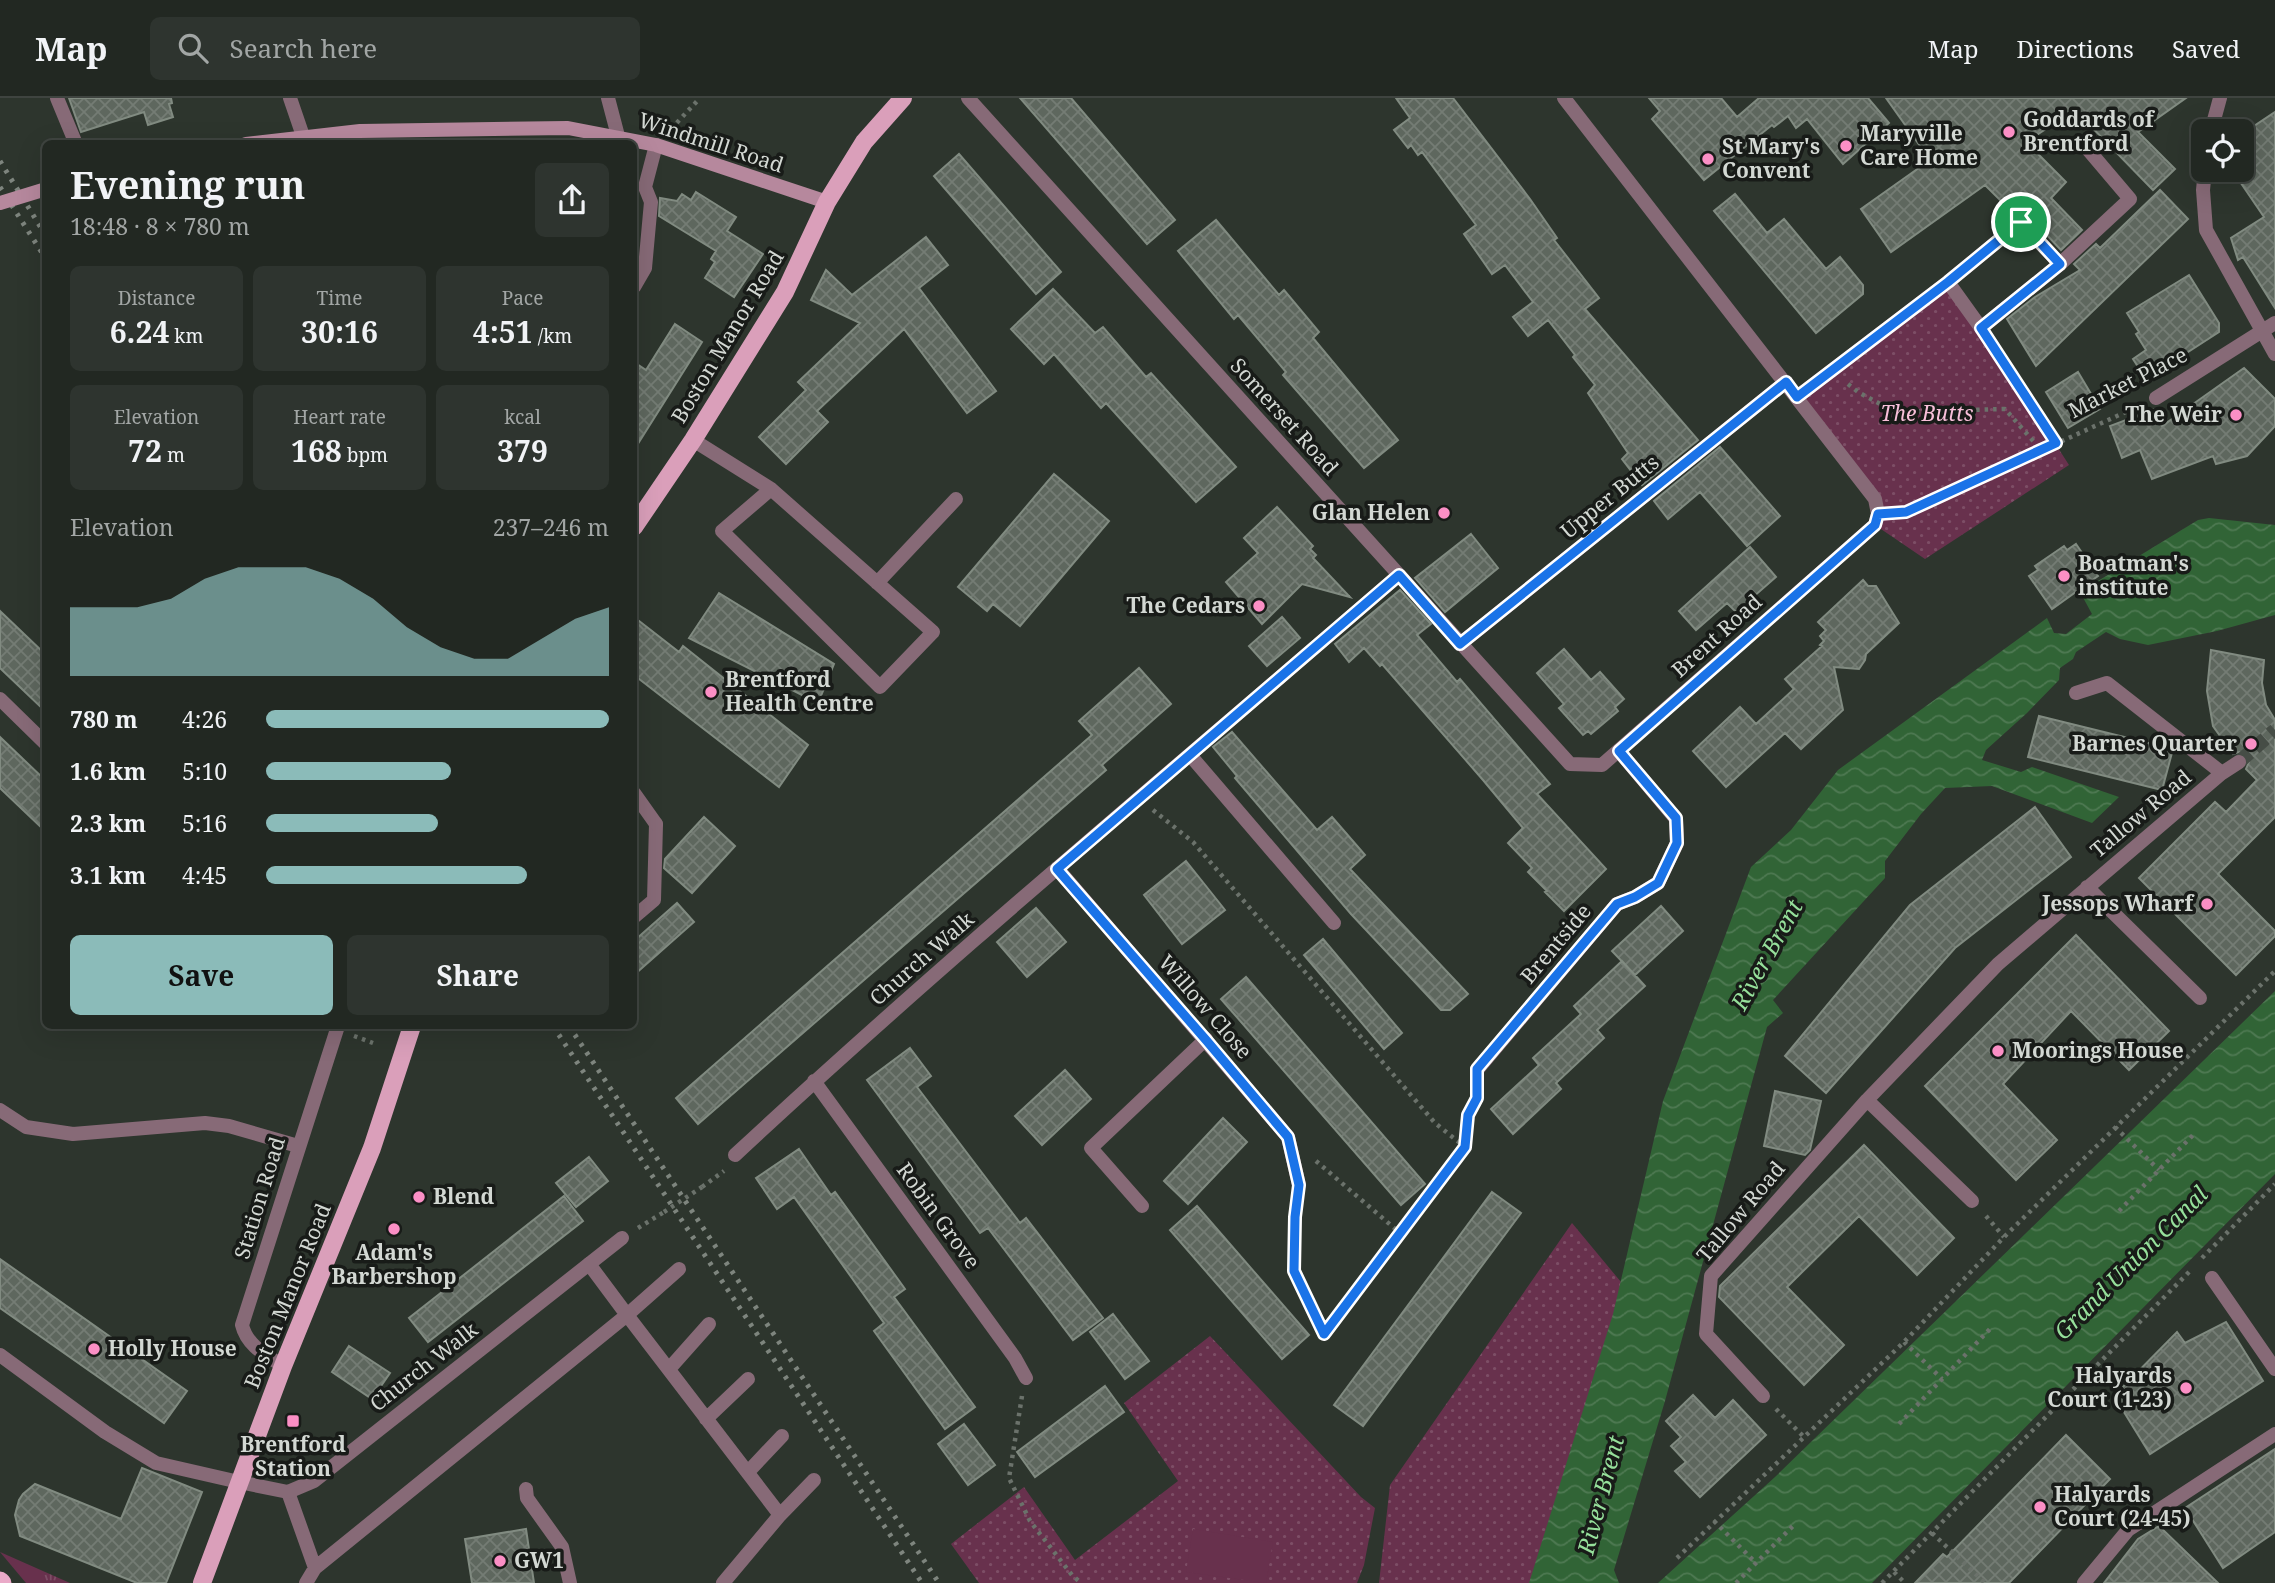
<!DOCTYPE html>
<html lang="en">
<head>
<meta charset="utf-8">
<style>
	:root { --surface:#222822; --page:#2e342f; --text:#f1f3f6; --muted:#a2a6a5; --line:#3f4440; --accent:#8bbbb9 }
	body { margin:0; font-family:"Noto Serif",serif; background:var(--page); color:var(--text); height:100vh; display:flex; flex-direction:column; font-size:26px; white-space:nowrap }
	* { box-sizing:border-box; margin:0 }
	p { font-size:23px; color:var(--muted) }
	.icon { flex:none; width:38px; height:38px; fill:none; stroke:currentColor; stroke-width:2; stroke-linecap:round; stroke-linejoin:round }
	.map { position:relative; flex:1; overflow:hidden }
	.drawer { position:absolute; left:42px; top:42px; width:595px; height:889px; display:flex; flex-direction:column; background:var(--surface); border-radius:10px; box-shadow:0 7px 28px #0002,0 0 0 2px var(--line) }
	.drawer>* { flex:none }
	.tools { position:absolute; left:2191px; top:21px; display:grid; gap:14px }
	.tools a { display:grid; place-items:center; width:63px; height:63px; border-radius:10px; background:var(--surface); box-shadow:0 7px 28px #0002,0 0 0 2px var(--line); font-size:35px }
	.pin { position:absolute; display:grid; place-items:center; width:60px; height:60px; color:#fff; margin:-30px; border:4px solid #fff; border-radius:50%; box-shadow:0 2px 7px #0007 }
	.round { display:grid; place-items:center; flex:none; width:74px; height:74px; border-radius:10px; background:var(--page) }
	.head { display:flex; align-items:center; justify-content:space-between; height:119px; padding:0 28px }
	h1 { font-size:38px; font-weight:700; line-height:52px }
	.stats { display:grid; grid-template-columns:repeat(3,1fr); gap:10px; height:119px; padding:7px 28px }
	.stats div { display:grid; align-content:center; border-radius:10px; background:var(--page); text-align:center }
	.stats b { font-size:30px; font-weight:700 }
	.stats small { font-size:19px; font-weight:400 }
	.stats p { font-size:19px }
	.chart { height:196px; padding:14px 28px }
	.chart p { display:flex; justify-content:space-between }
	.chart svg { width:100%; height:126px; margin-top:7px; fill:var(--accent); opacity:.7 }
	.action { display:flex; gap:14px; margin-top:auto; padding:14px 28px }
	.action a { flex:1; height:80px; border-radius:10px; background:var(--accent); color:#111; font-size:28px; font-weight:700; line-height:80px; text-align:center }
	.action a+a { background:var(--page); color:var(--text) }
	ul { padding:0 28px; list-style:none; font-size:23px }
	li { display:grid; grid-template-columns:112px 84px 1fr; align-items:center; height:52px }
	li i { height:18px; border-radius:9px; background:var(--accent) }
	header { display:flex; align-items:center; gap:42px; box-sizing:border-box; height:98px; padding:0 35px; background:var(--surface); border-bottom:2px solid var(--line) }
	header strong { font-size:33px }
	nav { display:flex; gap:38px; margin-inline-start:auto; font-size:24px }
	.search { width:490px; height:63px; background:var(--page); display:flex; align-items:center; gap:18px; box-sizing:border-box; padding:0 24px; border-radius:10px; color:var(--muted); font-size:26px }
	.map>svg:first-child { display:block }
</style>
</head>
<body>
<header>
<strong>Map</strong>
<div class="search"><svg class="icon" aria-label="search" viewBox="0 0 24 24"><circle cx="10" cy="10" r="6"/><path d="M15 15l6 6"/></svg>Search here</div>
<nav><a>Map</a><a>Directions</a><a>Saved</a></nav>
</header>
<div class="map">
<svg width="2275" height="1485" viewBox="0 0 2275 1485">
	<defs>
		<pattern id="grass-tufts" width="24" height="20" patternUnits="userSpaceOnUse" patternTransform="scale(1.75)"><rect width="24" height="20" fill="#68314d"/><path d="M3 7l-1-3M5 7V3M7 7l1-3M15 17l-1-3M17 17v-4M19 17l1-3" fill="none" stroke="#7d4e66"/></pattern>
		<pattern id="park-dots" width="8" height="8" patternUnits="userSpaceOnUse" patternTransform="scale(1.75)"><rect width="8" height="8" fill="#68314d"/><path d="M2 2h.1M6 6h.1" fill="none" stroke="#7d4e66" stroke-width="1.8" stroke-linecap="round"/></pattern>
		<pattern id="water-waves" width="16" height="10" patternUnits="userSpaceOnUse" patternTransform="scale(1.75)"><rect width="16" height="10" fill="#316436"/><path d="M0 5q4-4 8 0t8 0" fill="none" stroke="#4e7952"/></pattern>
		<pattern id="building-cross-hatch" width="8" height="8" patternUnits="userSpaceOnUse" patternTransform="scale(1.75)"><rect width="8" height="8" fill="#5e675e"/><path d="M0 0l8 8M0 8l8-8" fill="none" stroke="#747c74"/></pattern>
	</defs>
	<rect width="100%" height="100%" fill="#2d352d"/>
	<path fill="url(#grass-tufts)" d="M0,1454L70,1485H26Z"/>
	<path fill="url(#park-dots)" d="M1948,184L1981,230L2069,367L1925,461L1875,427L1878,416L1797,299Z
		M1572,1125L1626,1190L1542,1485H1379L1390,1387Z
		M1210,1238L1361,1399L1375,1410L1364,1467L1357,1485H979L951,1446L1024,1389L1075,1462L1178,1383L1124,1305Z"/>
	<path fill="#68314d" d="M1193,1431L1273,1444L1266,1485L1186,1474Z"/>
	<path fill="url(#water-waves)" d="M2209,420L2275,427V517L2217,533L2148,547L2120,541L2106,534L2076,554L2073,561L2060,570L2059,582L2027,615L1986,652L1982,662L2021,674L2032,669L2119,699L2092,725L1992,688L1945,690L1921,716L1885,763V780L1773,902L1783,915L1767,929L1665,1303L1614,1472L1619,1485H1529L1613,1216L1663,1003L1751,769L1791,732L1838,672L2047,520L2054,535L2066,536L2092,516L2080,494L2198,422Z
		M2275,893V1076L1872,1485H1658L1775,1379Z"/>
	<path fill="url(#building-cross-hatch)" stroke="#818b81" stroke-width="2" d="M69,0H171L172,5L169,6L173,19L148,27L144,14L81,34Z
		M1020,0H1071L1175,122L1147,146Z
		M1396,0H1453L1530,101L1557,140L1554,142L1599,200L1585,211L1698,342L1642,387L1622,361L1628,355L1588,295L1595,287L1573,259L1575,257L1548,222L1528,238L1513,219L1533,204L1505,167L1492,176L1464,136L1476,127L1422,54L1418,57L1411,47L1408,50L1394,32L1410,20Z
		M1649,0H1721L1737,19L1759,0H1868L1889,25L1843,66L1807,21L1796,30L1788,18L1774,29L1772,27L1704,82L1652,21L1660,13Z
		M1886,0H2186L2138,34L2175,71L2153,92L2075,12L2026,44L2066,84L2051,100L2082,132L2061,152L2028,117L2022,115L2008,101L2003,105L1985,87L1891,154L1861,111L1930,62Z
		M2275,14V210L2243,159L2238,162L2231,140L2264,119L2232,72H2242V36Z
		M959,56L1061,174L1036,196L934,78Z
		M2160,92L2188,121L2036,268L2007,221L2035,199L2080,172L2074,166L2096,146L2100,150Z
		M696,94L736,119L727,133L763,156L734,199L705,180L715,164L711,161L716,153L659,118L660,100L677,103L682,96L691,102Z
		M1735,96L1767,135L1784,121L1826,171L1840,159L1863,187V196L1816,235L1714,113Z
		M1216,122L1279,197L1284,192L1319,234L1313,240L1398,342L1364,370L1283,277L1286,274L1238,217L1234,221L1178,153Z
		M926,139L948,167L919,190L996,293L967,315L904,231L817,313L828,324L786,366L759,339L806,292L798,284L860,225L811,202L826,172L852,197Z
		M2189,177L2219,225V234L2146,281L2133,261L2146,252L2136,236L2139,234L2127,215Z
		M1053,191L1095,235L1103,229L1146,279L1151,275L1236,369L1196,404L1106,305L1101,310L1054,256L1044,266L1011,231Z
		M675,226L702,244L634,352V264L646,272Z
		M2244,270L2275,301V328L2247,358L2216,366L2213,358L2152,381L2140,352L2122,360L2110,328L2155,311L2162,328Z
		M2078,274L2100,311L2068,330L2046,294Z
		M1720,349L1780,418L1747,448L1700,394L1668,421L1654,403Z
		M1054,376L1109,423L1020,528L993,506L987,513L958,489Z
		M1277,409L1313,448L1310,451L1316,457L1313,460L1350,499L1302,486L1262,526L1226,484L1258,455L1244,440Z
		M1471,436L1498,470L1445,514L1415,480Z
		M2076,446L2098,478L2052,511L2029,478L2038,472L2035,468L2064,448L2067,452Z
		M1750,449L1776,479L1736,514L1727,505L1696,532L1679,513Z
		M1863,482L1868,488H1876L1899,525L1866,556L1865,562L1859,571L1834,569L1843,612L1801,651L1785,635L1726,689L1693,653L1740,609L1756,626L1794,591L1785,581L1822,548L1820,547L1824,543L1820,538L1826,532L1818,524Z
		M1400,492L1431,526L1417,537L1457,584L1460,581L1550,686L1537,696L1606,771L1564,813L1545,794L1547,793L1528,774L1532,770L1508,745L1523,730L1483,682L1382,566L1380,568L1364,550L1349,564L1335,546Z
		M719,495L834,566L818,605L689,540Z
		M0,513L46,557V614L0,570Z
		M634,519L679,554L683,548L808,647L779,689L634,577Z
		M1282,519L1300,540L1267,568L1249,548Z
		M1564,551L1591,582L1600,574L1624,601L1615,609L1618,613L1591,636L1588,633L1583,637L1559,610L1564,606L1537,575Z
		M2211,552L2264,562L2262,585L2266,607L2275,622V719L2218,776L2275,833V838L2236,877L2139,780L2215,704L2226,714L2257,682L2246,671L2249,664L2247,658L2239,654L2233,656L2213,628L2207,593Z
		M1139,570L1171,606L1102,667L1106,672L698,1026L676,1000L1092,637L1079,623Z
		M2039,618L2173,651L2162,692L2028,659Z
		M1232,634L1317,732L1332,719L1365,757L1350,771L1468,896L1450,912H1441L1351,816L1235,680L1237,678L1213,649Z
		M0,639L46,683V734L0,690Z
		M2035,709L2071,759L1955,850L1826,995L1785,958L1910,807Z
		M704,719L735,748L692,795L664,770L665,761Z
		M1186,763L1225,812L1182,846L1144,797Z
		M677,805L694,824L634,877V843Z
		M1661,808L1683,833L1635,877L1612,853Z
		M1036,810L1066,844L1027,879L997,844Z
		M2076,837L2169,933L2129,972L2071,913L2003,986L2057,1042L2016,1082L1925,988Z
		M1323,841L1402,935L1384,951L1304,857Z
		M1622,863L1645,888L1597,932L1604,940L1556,985L1561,991L1513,1036L1491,1011L1539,967L1533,960L1581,916L1574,908Z
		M1246,879L1425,1086L1401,1107L1221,901Z
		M910,950L931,978L917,989L1020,1125L1026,1120L1103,1220L1073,1242L988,1130L980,1135L867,982Z
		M1065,972L1091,1001L1042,1047L1015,1018Z
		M1775,993L1821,1003L1810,1052L1805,1057L1764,1048Z
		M1223,1020L1247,1044L1188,1106L1164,1083Z
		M1864,1047L1954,1140L1917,1177L1859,1118L1787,1189L1844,1247L1804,1287L1719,1199L1720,1188Z
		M799,1051L831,1097L835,1094L905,1191L894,1199L975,1309L945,1331L874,1233L884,1225L794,1099L777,1111L756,1080Z
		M589,1059L608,1083L576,1109L556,1085Z
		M1492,1094L1521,1115L1363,1328L1334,1307Z
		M564,1098L583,1123L428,1244L409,1220Z
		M1197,1108L1309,1237L1282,1261L1170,1132Z
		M0,1161L187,1293L164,1325L0,1210Z
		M1113,1216L1149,1263L1125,1281L1090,1234Z
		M2226,1224L2263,1283L2150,1356L2114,1298L2177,1234L2185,1245Z
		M349,1248L390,1275L372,1301L332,1274Z
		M1105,1288L1124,1314L1035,1379L1017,1354Z
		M1693,1297L1715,1320L1733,1302L1766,1337L1700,1399L1675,1373L1686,1364L1671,1348L1681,1339L1666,1323Z
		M964,1326L995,1367L968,1387L938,1346Z
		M2066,1337L2110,1381L2009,1485H1915L1943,1456L1947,1459Z
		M2275,1351V1434L2223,1470L2185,1410Z
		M142,1370L202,1394L166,1485H137L20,1438L15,1417L19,1402L23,1396L35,1386L121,1421Z
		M2159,1428L2218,1485H2104L2138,1441Z
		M526,1431L534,1485H472L465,1441Z"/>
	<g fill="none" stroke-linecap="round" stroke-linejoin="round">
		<path stroke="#464d46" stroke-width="14" stroke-dasharray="14 7" stroke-linecap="butt" d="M2239,664L2275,632"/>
		<path stroke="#6b726b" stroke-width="4.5" stroke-dasharray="3.5 5" stroke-linecap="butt" d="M671,31L700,0
			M1991,246L2056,345
			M1848,286L1858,294L1895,314L2005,311L2042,353
			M1898,414H1906L2139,308
			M1153,712L1193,744L1435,1025L1465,1049L1324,1236L1294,1173L1297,1106
			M354,938L373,945
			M2115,1029L2159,1072
			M1465,1048L1467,1017L1477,1000V993
			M1316,1063L1400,1135
			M702,1089L724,1073
			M2119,1113L2196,1034
			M1986,1118L2004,1139
			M638,1130L664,1114
			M2202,1160L2275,1086
			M1904,1244L1942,1281
			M1022,1298L1009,1380L1030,1423L1072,1477L1081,1485
			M1776,1311L1803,1338
			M1899,1326L1990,1231
			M1714,1423L1756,1465
			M1932,1435L1985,1485
			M1677,1460L1904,1244L2004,1139L2275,873
			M1894,1474L1905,1485
			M1736,1485L1796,1425
			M1882,1485L2191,1172"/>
		<path stroke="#876a77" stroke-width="14" d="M57,0L76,46
			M2060,166L2130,101L2085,48
			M634,189L645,170L651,104L645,89L656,47
			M693,342L771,391L933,534L880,589L722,433L771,391
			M877,485L956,401
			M634,819L654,802L656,726
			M1142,1108L1091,1050L1206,941
			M589,1166L627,1217L679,1171
			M2212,1180L2275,1271
			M0,1257L105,1334L156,1365L239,1384
			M669,1271L709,1226
			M706,1321L748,1281
			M748,1374L782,1338
			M526,1391L527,1400L562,1449L570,1485
			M288,1394L315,1470
			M780,1417L814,1382
			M306,1485L315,1470L627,1217L780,1417L723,1485"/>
		<path stroke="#876a77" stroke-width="14" d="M290,0L303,38
			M608,0L618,38
			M968,0L1570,666L1602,667L1875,427L1878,416L1875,401L1564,0
			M2211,33L2220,0
			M2205,72L2203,92L2206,132L2275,256
			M1797,299L1948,184L2021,124L2060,166L1981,230L1948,184
			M2156,300L2275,225
			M1460,546L1786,284
			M2076,595L2107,585L2222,675
			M0,601L46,646
			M1190,657L1334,825
			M634,695L656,726
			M1057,770L1288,1039L1299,1087
			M2087,789L2200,900
			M1477,972L1617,806L1635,799L1658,785L1677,745L1676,721L1619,653
			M814,983L1015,1260L1026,1280
			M1867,1002L1972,1103
			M0,1012L26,1029L73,1036L205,1025L229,1028L298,1048
			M735,1057C950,857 1177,669 1399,477
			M283,1268C266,1257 247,1248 242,1227L338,928
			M1763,1298L1706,1236L1711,1178L1867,1002L1998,866L2222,675L2239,664
			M239,1384L288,1394L314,1383L622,1140
			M2084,1485L2128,1432L2275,1336"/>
		<path stroke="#b6889d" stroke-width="14" d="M246,46L360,33L568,30L656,47L827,104"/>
		<path stroke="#da9fba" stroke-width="18" d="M634,429L693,342L785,194L827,104L864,44L903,0
			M202,1485L283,1268L372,1050L412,928"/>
		<path stroke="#eaaac8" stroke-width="19" d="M0,1483L2,1485"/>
		<path stroke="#7e857e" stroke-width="5" stroke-dasharray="3.5 7" stroke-linecap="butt" d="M0,63L46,138
			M0,89L46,161
			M553,928L922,1485
			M569,928L939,1485"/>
		<path stroke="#6b726b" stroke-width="4.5" stroke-dasharray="3.5 5" stroke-linecap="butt" d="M664,1114L702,1089"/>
		<path stroke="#b6889d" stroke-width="14" d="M0,105L46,91"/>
	</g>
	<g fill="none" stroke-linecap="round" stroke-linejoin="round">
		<defs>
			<path id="route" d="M2021,124L2060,166L1981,230L2056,345L1906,414L1878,416L1875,427L1619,653L1676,720L1677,745L1658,785L1635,799L1617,806L1477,971V1000L1468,1017L1465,1049L1324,1236L1294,1173L1295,1119L1299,1087L1288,1039L1206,942L1057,771L1399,477L1460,546L1786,284L1797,299L1948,184Z"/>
		</defs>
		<use href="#route" stroke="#fff" stroke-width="14"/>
		<use href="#route" stroke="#1a73e8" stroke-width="9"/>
	</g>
	<g fill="#fb8fc5" stroke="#181b18" stroke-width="2.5">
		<circle cx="2009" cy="34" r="7"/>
		<circle cx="1846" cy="48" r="7"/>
		<circle cx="1708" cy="61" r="7"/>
		<circle cx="2236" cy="317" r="7"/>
		<circle cx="1444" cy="415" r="7"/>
		<circle cx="2064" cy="478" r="7"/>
		<circle cx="1259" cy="508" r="7"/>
		<circle cx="711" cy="594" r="7"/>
		<circle cx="2251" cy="646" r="7"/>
		<circle cx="2207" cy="806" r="7"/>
		<circle cx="1998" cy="953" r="7"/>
		<circle cx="419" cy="1099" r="7"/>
		<circle cx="394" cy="1131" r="7"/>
		<circle cx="94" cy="1251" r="7"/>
		<circle cx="2186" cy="1290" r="7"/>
		<rect x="286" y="1316" width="14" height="14" rx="3.5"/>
		<circle cx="2040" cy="1409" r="7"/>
		<circle cx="500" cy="1463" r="7"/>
	</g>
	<g text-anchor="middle" stroke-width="7" stroke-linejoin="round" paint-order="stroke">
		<g font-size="21" font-weight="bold" fill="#d3d8d3" stroke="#181b18" text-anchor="start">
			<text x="2023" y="29">Goddards of<tspan x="2023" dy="24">Brentford</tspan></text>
			<text x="1860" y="43">Maryville<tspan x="1860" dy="24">Care Home</tspan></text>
			<text x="1722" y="56">St Mary's<tspan x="1722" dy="24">Convent</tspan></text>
			<text x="2222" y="324" text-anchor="end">The Weir</text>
			<text x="1430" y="422" text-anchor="end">Glan Helen</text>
			<text x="2078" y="473">Boatman's<tspan x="2078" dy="24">institute</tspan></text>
			<text x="1245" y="515" text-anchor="end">The Cedars</text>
			<text x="725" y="589">Brentford<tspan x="725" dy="24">Health Centre</tspan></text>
			<text x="2237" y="653" text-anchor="end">Barnes Quarter</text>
			<text x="2193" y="813" text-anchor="end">Jessops Wharf</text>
			<text x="2012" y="960">Moorings House</text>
			<text x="433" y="1106">Blend</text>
			<text x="394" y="1162" text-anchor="middle">Adam's<tspan x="394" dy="24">Barbershop</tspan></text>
			<text x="108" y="1258">Holly House</text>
			<text x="2172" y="1285" text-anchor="end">Halyards<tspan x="2172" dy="24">Court (1-23)</tspan></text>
			<text x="293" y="1354" text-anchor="middle">Brentford<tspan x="293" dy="24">Station</tspan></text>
			<text x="2054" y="1404">Halyards<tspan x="2054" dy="24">Court (24-45)</tspan></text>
			<text x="514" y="1470">GW1</text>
		</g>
		<g font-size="21" fill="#d3d8d3" stroke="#181b18">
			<text transform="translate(711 45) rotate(18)" y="7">Windmill Road</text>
			<text transform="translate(728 239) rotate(-59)" y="7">Boston Manor Road</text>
			<text transform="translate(2128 285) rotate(-27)" y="7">Market Place</text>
			<text transform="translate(1284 319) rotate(48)" y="7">Somerset Road</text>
			<text transform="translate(1610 399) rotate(-39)" y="7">Upper Butts</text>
			<text transform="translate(1717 538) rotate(-42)" y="7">Brent Road</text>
			<text transform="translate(2141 716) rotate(-40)" y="7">Tallow Road</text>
			<text transform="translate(1556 846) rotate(-50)" y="7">Brentside</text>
			<text transform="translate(922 861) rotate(-41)" y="7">Church Walk</text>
			<text transform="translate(1205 909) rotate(49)" y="7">Willow Close</text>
			<text transform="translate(260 1100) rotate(-73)" y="7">Station Road</text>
			<text transform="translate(1741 1114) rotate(-50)" y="7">Tallow Road</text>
			<text transform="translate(938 1118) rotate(54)" y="7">Robin Grove</text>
			<text transform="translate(288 1198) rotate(-68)" y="7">Boston Manor Road</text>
			<text transform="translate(424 1269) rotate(-38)" y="7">Church Walk</text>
		</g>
		<g font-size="21" font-style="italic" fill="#f8bfd9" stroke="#181b18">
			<text x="1927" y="323">The Butts</text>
		</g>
		<g font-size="23" font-style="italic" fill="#96e09b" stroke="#181b18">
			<text transform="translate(1767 857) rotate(-61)" y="8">River Brent</text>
			<text transform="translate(2131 1165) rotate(-45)" y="8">Grand Union Canal</text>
			<text transform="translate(1601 1397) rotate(-75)" y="8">River Brent</text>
		</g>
	</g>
</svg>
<div class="tools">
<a><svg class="icon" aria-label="locate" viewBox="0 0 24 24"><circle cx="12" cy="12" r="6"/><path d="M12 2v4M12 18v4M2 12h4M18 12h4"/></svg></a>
</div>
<div class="pin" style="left:2021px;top:124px;background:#1e9e55"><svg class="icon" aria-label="arrive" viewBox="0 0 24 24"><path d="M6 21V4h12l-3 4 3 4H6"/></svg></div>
<section class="drawer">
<div class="head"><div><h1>Evening run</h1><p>18:48 · 8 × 780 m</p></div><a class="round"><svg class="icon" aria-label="share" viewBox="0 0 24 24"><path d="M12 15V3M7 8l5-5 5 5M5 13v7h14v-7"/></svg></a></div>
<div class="stats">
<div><p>Distance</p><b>6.24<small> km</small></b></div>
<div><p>Time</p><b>30:16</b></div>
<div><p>Pace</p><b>4:51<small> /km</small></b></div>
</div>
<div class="stats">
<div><p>Elevation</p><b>72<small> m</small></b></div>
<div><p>Heart rate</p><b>168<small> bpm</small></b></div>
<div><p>kcal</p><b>379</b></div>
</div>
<div class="chart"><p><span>Elevation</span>237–246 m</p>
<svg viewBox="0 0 160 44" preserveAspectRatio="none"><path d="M0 44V20L10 20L20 20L30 17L40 10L50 6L60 6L70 6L80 10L90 17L100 27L110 34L120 38L130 38L140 31L150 24L160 20V44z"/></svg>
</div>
<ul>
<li><b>780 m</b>4:26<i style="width:100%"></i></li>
<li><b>1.6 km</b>5:10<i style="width:54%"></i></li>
<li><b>2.3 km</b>5:16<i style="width:50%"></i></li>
<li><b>3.1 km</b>4:45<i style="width:76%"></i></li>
</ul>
<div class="action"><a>Save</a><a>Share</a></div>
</section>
</div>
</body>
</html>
